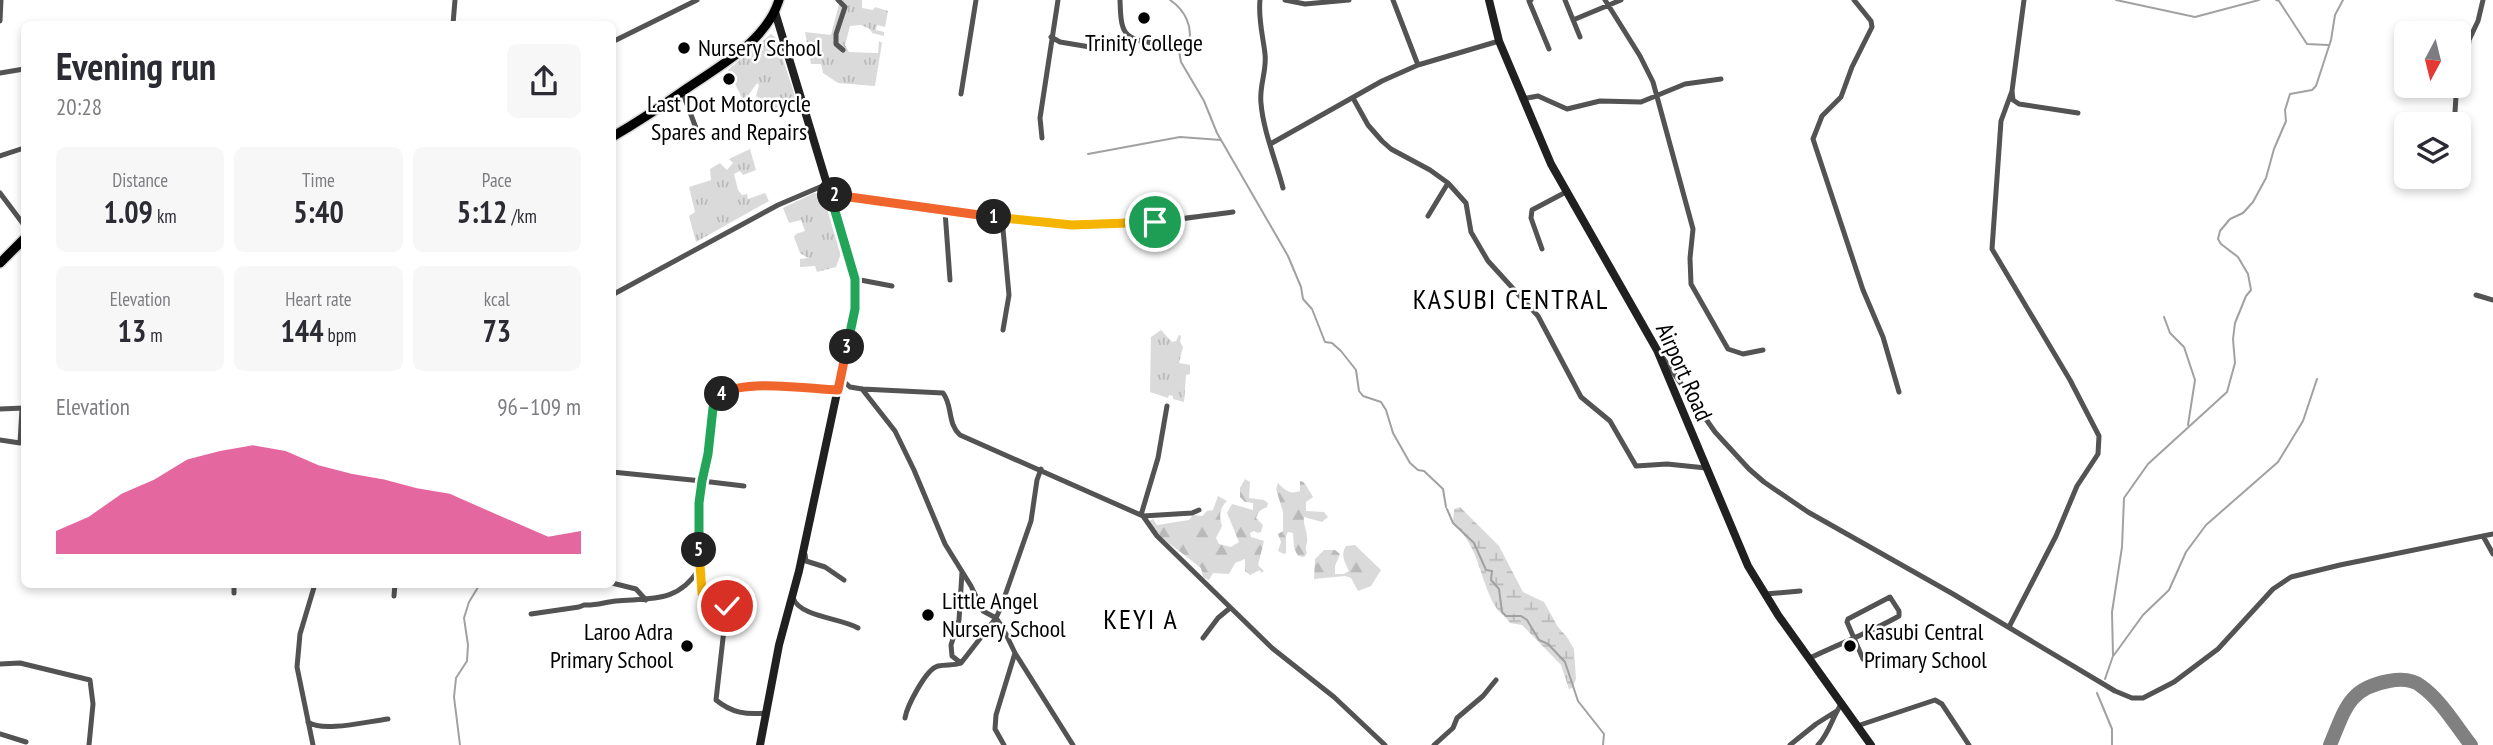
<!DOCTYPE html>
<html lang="en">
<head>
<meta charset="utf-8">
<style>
	:root { --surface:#fff; --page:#f7f7f7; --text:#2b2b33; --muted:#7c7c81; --accent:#db2777 }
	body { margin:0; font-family:"PT Sans Narrow",sans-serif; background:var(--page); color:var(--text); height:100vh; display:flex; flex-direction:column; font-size:26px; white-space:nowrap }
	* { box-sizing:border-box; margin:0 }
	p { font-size:23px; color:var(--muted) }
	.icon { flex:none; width:38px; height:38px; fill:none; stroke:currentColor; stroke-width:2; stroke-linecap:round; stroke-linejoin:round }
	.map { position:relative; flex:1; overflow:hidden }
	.side { position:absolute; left:21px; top:21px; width:595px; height:567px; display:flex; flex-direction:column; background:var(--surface); border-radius:10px; box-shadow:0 4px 10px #0003 }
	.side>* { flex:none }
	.needle { width:46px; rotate:187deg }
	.tools { position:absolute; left:2394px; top:21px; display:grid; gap:14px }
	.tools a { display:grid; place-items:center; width:77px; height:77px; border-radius:10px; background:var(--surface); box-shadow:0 4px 10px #0003; font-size:35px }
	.pin { position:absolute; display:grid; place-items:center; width:60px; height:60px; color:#fff; margin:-30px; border:4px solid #fff; border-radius:50%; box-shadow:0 2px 7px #0007 }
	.km { position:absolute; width:35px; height:35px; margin:-18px; border-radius:50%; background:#222; color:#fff; font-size:19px; line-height:35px; text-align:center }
	.round { display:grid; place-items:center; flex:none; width:74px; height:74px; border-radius:10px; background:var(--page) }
	.headline { display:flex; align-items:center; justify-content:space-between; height:119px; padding:0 35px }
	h1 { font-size:38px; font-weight:600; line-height:52px }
	.metrics { display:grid; grid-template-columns:repeat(3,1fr); gap:10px; height:119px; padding:7px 35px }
	.metrics div { display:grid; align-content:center; border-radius:10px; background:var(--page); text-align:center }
	.metrics b { font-size:30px; font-weight:600 }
	.metrics small { font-size:19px; font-weight:400 }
	.metrics p { font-size:19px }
	.chart { height:196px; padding:14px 35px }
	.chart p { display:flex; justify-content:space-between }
	.chart svg { width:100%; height:126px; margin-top:7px; fill:var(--accent); opacity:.7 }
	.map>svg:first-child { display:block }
</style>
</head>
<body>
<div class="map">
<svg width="2493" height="745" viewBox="0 0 2493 745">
	<defs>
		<pattern id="grass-tufts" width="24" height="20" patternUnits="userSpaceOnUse" patternTransform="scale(1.75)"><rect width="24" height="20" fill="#dadada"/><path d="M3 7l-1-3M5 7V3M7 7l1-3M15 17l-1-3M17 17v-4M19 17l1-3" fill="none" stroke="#b9b9b9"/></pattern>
		<pattern id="forest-firs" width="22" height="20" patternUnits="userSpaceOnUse" patternTransform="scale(1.75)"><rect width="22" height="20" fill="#dadada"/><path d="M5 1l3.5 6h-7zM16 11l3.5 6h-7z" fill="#b9b9b9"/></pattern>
		<pattern id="wetland-marsh" width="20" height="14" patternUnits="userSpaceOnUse" patternTransform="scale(1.75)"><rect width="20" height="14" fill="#dadada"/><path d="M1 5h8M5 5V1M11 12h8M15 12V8" fill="none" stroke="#b9b9b9"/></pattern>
	</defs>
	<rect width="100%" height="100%" fill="#fff"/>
	<path fill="url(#grass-tufts)" d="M840,0H862V8L873,10L875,7L888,11L885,27L877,25L876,30L884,32V36L872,33L870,29L861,25L850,26L845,45L849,52L875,53H878L879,41L882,43L875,86L838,83L823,73L821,64H811L805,32L831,35Z
		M771,34L776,38L796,99L785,110L766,106L756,96L759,85L757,83L747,97L742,98L728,70Z
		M750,149L756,170L743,175L740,171L734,174L738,190L742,195L747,194L748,199L765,193L769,201L696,242L689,216L695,212L689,187L711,180L710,169L720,163L727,170L733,163L729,159Z
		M814,193L822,194L823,197L817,199L819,203L825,202L841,253L836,267L817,272L815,266L800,267V259L808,258L800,253L794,237L796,234L805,231L801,220L789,223L783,208Z
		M1161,330L1172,342L1176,341L1179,335L1181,336L1180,342L1183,347L1179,363L1190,365V374L1186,375L1184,402L1173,399V396L1169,395L1168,398L1150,392L1151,337Z"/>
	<path fill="url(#forest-firs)" d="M1245,479L1250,482L1249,498L1264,500L1268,503L1267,507L1259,511L1256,518L1263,525L1261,532L1258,533L1254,531L1250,533L1251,537L1264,541L1258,565L1264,571L1261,573L1260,570L1250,575L1245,571V559L1235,563L1229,574L1213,573L1209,580L1203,577L1201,568L1161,537L1149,521L1153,519L1157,525L1189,520L1193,515L1202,516L1207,511L1213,510L1218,496L1227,501C1219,509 1219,516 1222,526L1216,538L1219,544L1231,547L1239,542L1227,513L1232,504L1253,510V503L1245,502L1240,497V488Z
		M1300,481L1304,482L1313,497L1306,502V511L1324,512L1328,517L1322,522L1304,517C1303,525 1307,530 1307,538C1308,544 1304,546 1307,553L1304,557L1298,556L1294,548L1293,533L1288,532L1286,536V553L1284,554L1278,551L1281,542L1278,534L1283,531V512L1276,489L1278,483C1285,490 1290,495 1300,491Z
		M1355,545L1381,570L1371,586L1358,591L1351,578L1345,576L1314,579L1315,559L1324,550H1335L1340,554L1335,566V574H1344L1349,571C1345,562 1340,555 1346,546Z"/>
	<path fill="url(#wetland-marsh)" d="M1460,507L1499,546L1523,592L1544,602L1558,627L1567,637L1574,649L1576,679L1572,688L1569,689L1561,665L1522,625L1510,623C1506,616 1499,613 1495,606C1479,578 1480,548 1453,523L1454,509Z"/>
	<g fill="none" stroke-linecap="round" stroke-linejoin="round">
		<path stroke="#a1a1a1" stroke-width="2" d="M1170,0C1185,10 1194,28 1188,45L1179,51L1181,62L1204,101L1217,133L1288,256L1301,287L1303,299L1312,309L1325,342L1332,343L1341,351L1356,370L1359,391L1363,396L1381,402L1386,410L1393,433L1410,463L1418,470L1424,471L1443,489L1446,507
			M2116,0L2195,17L2259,0
			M2276,0L2279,1L2307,44L2328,45
			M1088,154L1180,137L1221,140
			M2164,317L2170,333L2184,347L2195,380L2188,425
			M1447,509L1453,523L1474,543L1486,570L1492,571L1491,580L1499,589L1502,612L1506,616H1521L1527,620L1539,640L1548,644L1565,662L1578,701L1604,734L1603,745
			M2114,655L2143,615L2169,590L2186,552L2206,525L2278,462L2303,421L2317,379
			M2105,679L2113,656L2112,612L2122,547L2124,498L2148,464L2227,392L2235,363L2233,339L2235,323L2246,296L2251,290L2248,274L2238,257L2221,244L2218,239L2220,231L2230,219L2243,213L2253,202L2266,178L2274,149L2286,121L2285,110L2290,94L2312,90L2316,86L2331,40L2335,15L2343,0
			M2097,693L2112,729V745
			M460,745L454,697L456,678L467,661L468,645L464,618L469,602L480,584"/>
		<path stroke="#808080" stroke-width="14" d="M2330,745C2345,710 2348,688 2389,681C2400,679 2412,679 2421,686C2441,700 2456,726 2471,745"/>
		<defs>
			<path id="primary" d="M612,137C638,122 662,106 686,89C719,66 766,42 779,0
				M0,263L24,239"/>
		</defs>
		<use href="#primary" stroke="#dbdbdb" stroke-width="12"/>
		<path stroke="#535353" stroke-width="5" d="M838,0L845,7L836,34V44L843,50
			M1120,0C1121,32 1122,40 1156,43
			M1260,0C1258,19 1263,36 1265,54C1267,71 1259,86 1261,103C1263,130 1276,161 1283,188
			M1285,0L1305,4L1349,0
			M1393,0L1418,65
			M1531,0L1529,1L1549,49
			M1565,0L1580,37
			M1605,0L1640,56L1653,82L1693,229L1690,258L1691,284L1728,349L1743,354L1763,350
			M1854,0L1871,21L1872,27L1852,67L1841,97L1822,116L1813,139L1863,290L1883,337L1899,392
			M2024,0L2012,91L2013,100L2019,104L2078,113
			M1573,20L1621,0
			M0,21L1,0
			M453,24L455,0
			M1051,37L1060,42L1090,47
			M612,42L697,0
			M0,73L24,69
			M682,91L699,136
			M961,94L976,0
			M1353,98L1368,125L1382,141L1391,149L1430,170L1448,183L1466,203L1471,232L1488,261L1538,316L1581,397L1610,421L1636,466L1667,464L1706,468
			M1522,99L1538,96L1567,109L1600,101L1641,102L1685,84L1721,79
			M2455,112L2456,96L2466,66L2469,40L2478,21L2483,0
			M1042,138L1040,118L1058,0
			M1272,143L1382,81L1418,65L1499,41
			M0,156L24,148
			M0,193L24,225
			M830,194C916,206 1002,223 1089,225C1138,226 1185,218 1233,212
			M945,211L950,280
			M1428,216L1448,183
			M1002,218L1009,295L1003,330
			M1542,249L1531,218L1532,210L1566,192
			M855,279L892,286
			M612,295L778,205L827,184
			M2476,295L2493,300
			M1663,358L1715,432L1749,469L1764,482L1808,512L1953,594L2115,691L2132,698H2143L2174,682L2218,649L2273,589L2291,577L2340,565L2493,534
			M841,379L850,387L862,389L943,393C953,406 947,423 960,435L1143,516L1157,536L1272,648L1334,697L1385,745
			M862,389L895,431L914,470L945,544L971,586L983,611L996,618L1003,628L1015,653L1073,745
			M0,409L24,408
			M0,440L20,443L22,409
			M612,472L702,481L708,454L713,408C718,391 733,387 748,386L838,390
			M744,486L702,481C697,518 697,556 702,593L727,603L716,700C732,713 746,715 767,713
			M1141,515L1158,458L1167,406
			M1143,516L1192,513L1199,510
			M2483,536L2493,554
			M805,554L806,561L825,567L844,580
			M612,583L636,589L646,600
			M234,593V584
			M1765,594L1800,591
			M394,596L395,584
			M793,598C800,617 841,618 858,628
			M531,614L579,607L584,605C595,606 605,602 616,601C651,598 678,603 699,569
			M2009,627L2056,536L2077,486L2098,454L2099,436L2070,380L1992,249L2001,121L2012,91
			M1203,638L1218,618L1230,608
			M1810,658C1839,644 1871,632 1899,616V611L1890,597L1848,619L1847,622L1863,659
			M961,663L952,656L951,645L959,620L962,572
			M0,664L20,663L90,680L93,704L89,745
			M905,718C907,706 926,669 938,666C947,664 953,666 961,663L996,618L1001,607L1031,521L1037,480L1041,469
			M308,722C323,733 369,721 388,719
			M1857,726L1935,700L1942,704L1969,745
			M0,734L26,742
			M313,745L297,667L300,634L315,584
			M1004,745L995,729L996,715L1015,653
			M1434,745L1453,728L1457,718L1483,696L1496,680
			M1790,745L1816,724L1835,712
			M1818,745C1830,732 1832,717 1842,703"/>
		<path stroke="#202020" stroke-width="8" d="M1489,0L1499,41L1551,164L1657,350L1748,566L1778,615L1871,745
			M760,745L779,645L799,571L855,308V279L852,267L775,12"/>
		<use href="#primary" stroke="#000" stroke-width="9"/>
	</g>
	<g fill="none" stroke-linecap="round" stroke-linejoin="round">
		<defs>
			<path id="split-1" d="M994,217L1072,225L1155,222"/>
			<path id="split-2" d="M835,195L994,217"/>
			<path id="split-3" d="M835,195L830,194L855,279V309L847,347"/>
			<path id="split-4" d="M722,394C746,379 808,389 838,390L847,347"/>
			<path id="split-5" d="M699,550V503L702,481L708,454L713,408L722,394"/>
			<path id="split-6" d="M699,550L702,593L724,600L727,606"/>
		</defs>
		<use href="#split-1" stroke="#fff" stroke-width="14"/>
		<use href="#split-2" stroke="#fff" stroke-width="14"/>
		<use href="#split-3" stroke="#fff" stroke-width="14"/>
		<use href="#split-4" stroke="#fff" stroke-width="14"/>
		<use href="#split-5" stroke="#fff" stroke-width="14"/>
		<use href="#split-6" stroke="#fff" stroke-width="14"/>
		<use href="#split-1" stroke="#f5b400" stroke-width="9"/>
		<use href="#split-2" stroke="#f0652b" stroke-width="9"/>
		<use href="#split-3" stroke="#22a559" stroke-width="9"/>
		<use href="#split-4" stroke="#f0652b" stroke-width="9"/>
		<use href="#split-5" stroke="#22a559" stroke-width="9"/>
		<use href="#split-6" stroke="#f5b400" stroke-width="9"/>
	</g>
	<g fill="#000" stroke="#fff" stroke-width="2.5">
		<circle cx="1144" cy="18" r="7"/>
		<circle cx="684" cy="48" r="7"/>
		<circle cx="729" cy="79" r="7"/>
		<circle cx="928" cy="615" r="7"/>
		<circle cx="687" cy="646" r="7"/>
		<circle cx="1850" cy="646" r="7"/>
	</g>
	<g text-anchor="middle" stroke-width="5" stroke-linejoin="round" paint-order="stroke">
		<g font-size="24" fill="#000" stroke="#fff" text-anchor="start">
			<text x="1144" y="51" text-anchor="middle">Trinity College</text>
			<text x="698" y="56">Nursery School</text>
			<text x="729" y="112" text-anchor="middle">Last Dot Motorcycle<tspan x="729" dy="28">Spares and Repairs</tspan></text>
			<text x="942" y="609">Little Angel<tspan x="942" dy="28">Nursery School</tspan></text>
			<text x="673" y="640" text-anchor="end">Laroo Adra<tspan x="673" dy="28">Primary School</tspan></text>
			<text x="1864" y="640">Kasubi Central<tspan x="1864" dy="28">Primary School</tspan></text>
		</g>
		<g font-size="24" fill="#000" stroke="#fff">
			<text transform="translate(1684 372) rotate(66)" y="8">Airport Road</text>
		</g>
		<g font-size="28" letter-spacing="2" fill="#000" stroke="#fff">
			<text x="1511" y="309">KASUBI CENTRAL</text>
			<text x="1141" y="629">KEYI A</text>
		</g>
	</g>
</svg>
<div class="tools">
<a><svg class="needle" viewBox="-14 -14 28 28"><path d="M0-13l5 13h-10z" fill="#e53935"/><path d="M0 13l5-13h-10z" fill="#7c7c81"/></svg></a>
<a><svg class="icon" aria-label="layers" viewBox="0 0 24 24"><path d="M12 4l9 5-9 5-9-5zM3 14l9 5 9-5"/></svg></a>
</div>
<div class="pin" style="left:1155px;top:222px;background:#1e9e55"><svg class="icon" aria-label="arrive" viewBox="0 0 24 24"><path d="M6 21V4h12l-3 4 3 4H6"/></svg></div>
<div class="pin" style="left:727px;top:606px;background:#d93025"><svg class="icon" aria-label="check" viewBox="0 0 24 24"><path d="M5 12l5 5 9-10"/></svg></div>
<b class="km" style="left:994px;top:217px">1</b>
<b class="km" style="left:835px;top:195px">2</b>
<b class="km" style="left:847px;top:347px">3</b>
<b class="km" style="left:722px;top:394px">4</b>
<b class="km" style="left:699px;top:550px">5</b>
<section class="side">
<div class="headline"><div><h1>Evening run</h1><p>20:28</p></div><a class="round"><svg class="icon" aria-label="share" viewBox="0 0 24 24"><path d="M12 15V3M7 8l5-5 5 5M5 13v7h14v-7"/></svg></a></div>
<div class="metrics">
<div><p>Distance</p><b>1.09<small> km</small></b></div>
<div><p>Time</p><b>5:40</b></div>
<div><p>Pace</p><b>5:12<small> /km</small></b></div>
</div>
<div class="metrics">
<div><p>Elevation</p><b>13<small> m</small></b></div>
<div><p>Heart rate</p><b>144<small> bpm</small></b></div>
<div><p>kcal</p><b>73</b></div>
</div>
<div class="chart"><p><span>Elevation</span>96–109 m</p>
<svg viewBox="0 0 160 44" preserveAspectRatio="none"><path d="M0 44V36L10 31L20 23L30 18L40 11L50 8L60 6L70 8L80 13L90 16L100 18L110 21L120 23L130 28L140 33L150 38L160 36V44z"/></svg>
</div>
</section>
</div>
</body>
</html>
